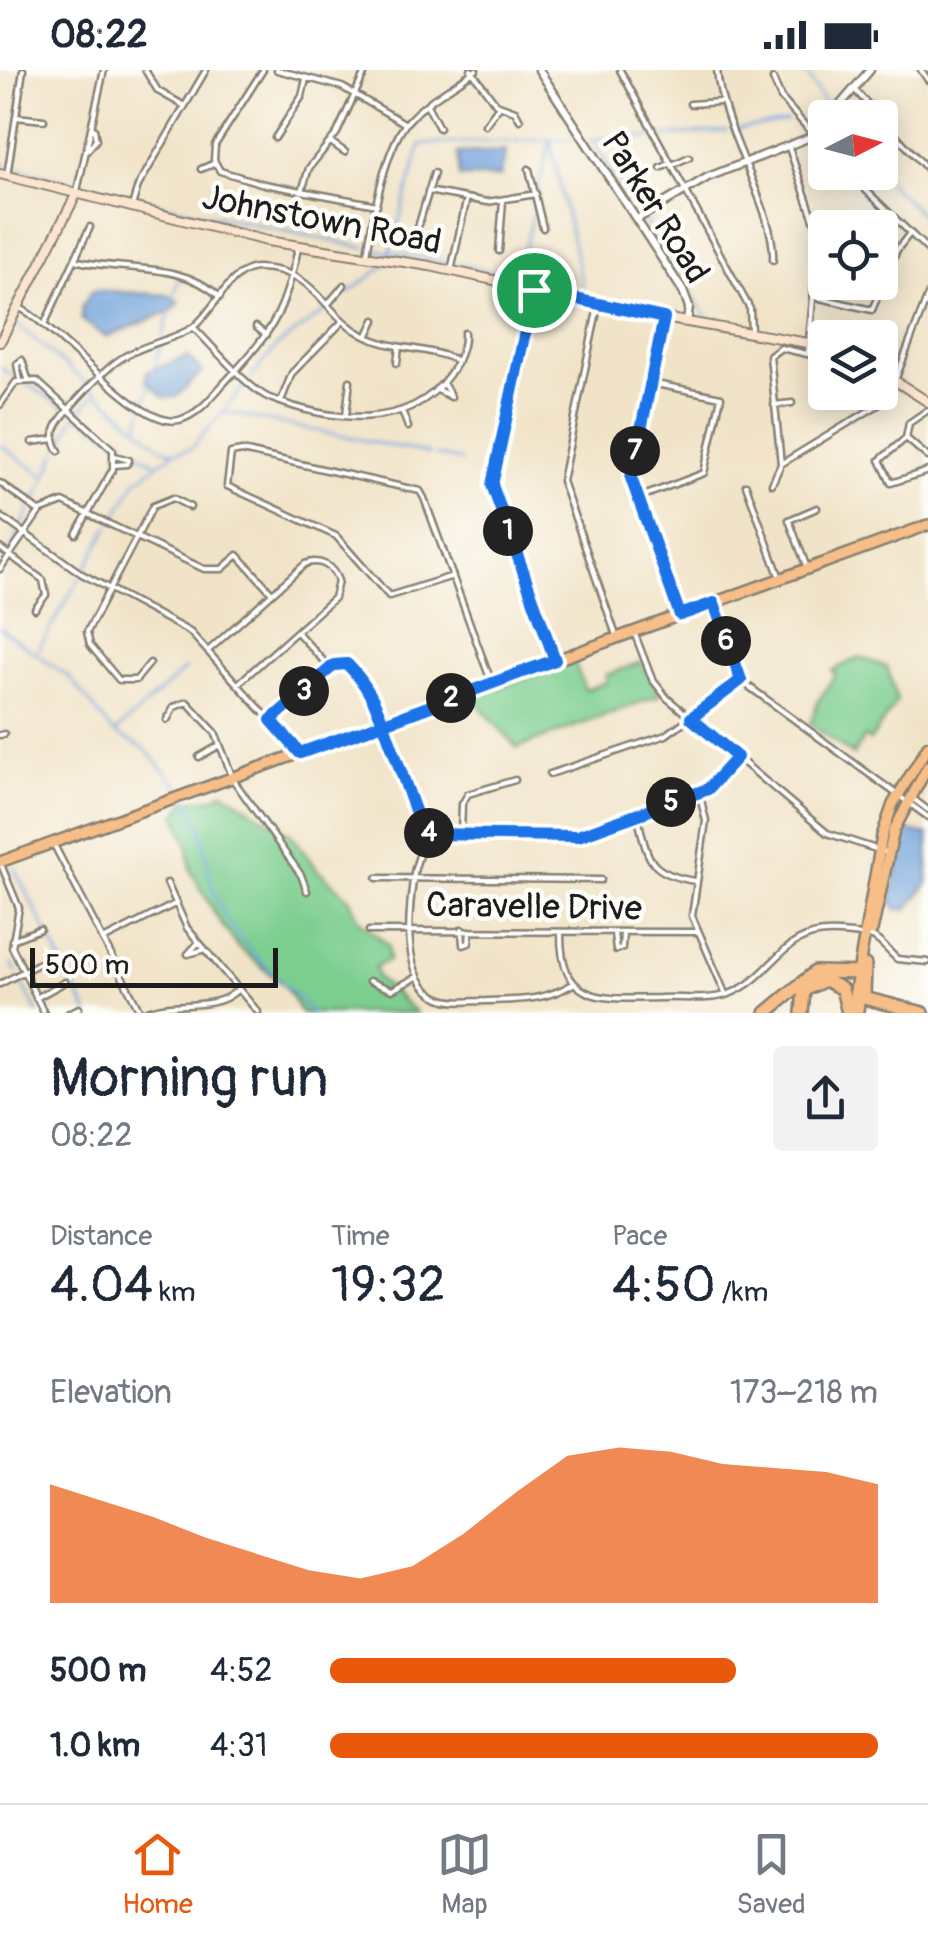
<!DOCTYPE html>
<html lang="en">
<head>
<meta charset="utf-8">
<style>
	:root { --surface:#fff; --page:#f2f2f3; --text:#1f2937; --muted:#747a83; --line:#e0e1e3; --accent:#ea580c }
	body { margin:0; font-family:Pangolin,sans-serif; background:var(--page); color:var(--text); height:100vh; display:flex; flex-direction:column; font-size:38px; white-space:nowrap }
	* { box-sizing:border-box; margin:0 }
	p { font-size:32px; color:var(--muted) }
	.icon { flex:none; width:55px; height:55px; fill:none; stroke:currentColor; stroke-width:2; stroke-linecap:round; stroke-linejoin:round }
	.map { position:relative; height:943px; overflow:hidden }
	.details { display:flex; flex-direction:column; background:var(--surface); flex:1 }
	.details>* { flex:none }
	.needle { width:65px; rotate:84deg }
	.tools { position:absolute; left:808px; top:30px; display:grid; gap:20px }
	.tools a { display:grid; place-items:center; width:90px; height:90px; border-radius:10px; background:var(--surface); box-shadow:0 5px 25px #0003; font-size:50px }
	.scale { position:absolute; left:30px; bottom:25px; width:248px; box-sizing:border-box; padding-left:10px; border:5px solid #1c1c1c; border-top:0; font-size:28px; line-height:35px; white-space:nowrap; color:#1c1c1c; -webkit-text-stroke:8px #fdfcf7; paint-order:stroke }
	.pin { position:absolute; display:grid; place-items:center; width:85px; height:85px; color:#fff; margin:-42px; border:5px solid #fff; border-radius:50%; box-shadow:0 2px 10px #0007 }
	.km { position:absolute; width:50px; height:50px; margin:-25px; border-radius:50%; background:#222; color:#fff; font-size:28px; line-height:50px; text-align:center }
	.round { display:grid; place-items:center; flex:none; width:105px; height:105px; border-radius:10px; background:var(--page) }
	.head { display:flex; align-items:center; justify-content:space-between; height:170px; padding:0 50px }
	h1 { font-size:55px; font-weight:600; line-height:75px }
	.stats { display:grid; grid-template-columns:repeat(3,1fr); gap:15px; height:170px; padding:10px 50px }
	.stats div { display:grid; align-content:center }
	.stats b { font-size:50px; font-weight:600 }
	.stats small { font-size:28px; font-weight:400 }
	.stats p { font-size:28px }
	.chart { height:280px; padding:20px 50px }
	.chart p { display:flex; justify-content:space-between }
	.chart svg { width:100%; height:180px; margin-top:10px; fill:var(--accent); opacity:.7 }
	ul { padding:0 50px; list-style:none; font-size:32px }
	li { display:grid; grid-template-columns:160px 120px 1fr; align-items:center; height:75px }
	li i { height:25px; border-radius:12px; background:var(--accent) }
	.status { display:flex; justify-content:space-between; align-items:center; height:70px; padding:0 50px; background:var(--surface); direction:ltr }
	.status svg { height:28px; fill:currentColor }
	.menu { display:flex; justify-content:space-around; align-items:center; height:140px; border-top:2px solid var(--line); background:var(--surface); font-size:28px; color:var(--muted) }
	.menu a { display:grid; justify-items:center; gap:5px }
	.menu .active { color:var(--accent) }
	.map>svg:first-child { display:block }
</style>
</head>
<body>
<div class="status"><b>08:22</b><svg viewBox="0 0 49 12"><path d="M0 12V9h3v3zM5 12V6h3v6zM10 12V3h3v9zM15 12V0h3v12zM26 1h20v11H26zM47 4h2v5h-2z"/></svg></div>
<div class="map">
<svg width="928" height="943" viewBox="0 0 928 943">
	<rect width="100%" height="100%" fill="#fdfcf7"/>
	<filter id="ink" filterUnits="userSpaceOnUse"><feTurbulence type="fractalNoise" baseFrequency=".01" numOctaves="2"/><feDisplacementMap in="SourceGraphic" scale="20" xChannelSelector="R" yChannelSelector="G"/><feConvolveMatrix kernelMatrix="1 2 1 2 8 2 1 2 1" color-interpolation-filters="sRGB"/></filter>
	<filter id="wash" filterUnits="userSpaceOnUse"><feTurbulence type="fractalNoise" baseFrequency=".0048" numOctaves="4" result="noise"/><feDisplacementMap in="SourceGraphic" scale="40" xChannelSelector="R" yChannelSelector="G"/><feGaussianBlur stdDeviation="2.25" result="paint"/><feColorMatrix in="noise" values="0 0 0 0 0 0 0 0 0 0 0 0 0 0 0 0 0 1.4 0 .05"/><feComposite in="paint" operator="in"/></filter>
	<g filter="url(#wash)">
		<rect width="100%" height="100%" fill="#f1e3c7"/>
		<path fill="#7bce8f" stroke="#4c7556" stroke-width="2.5" d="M859,587L887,597L897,631L870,671L865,667L853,685L810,654L818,631L836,604L832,601Z
			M574,591L585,620L607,612L606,605L641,592L660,625L517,678L472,627Z
			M224,722L292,765L317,799L350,829L359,850L388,875L389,890L375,896L377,907L416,943H301L285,916L238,877L220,852L191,801L188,775L176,745L186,731L213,728Z"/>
		<path fill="#6fa2db" stroke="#465f7c" stroke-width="2.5" d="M506,81L500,107H460L458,83Z
			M93,220L167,225L180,232L173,240L106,267L81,249L82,236Z
			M188,286L202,302L176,327H164L146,311L147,302Z
			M910,761L928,765V813L907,840L897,839L891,832L903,765Z"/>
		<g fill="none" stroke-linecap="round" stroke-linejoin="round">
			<path stroke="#6fa2db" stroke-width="2.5" d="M804,0L830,42
				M734,60L787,51
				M660,67L727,61
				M591,69L640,144
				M594,69L655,67
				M550,71L583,219
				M0,93L6,95
				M11,97L76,114
				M877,102L928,151
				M82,115L132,128
				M538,121L550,71
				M137,129L365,178
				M644,150L707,247
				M370,179L451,193
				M389,187L421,74L579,69
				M457,194L530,210
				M518,207L536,131
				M536,211L556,216
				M174,227L180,206
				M332,235L387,194
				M19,256L88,315
				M163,267L170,240
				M0,298L17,308
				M153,302L161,274
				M251,308L277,276L328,239
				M24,312L64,337
				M93,319L161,377L173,382
				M97,323L76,345L157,394
				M143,338L150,315
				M225,342L430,384
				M139,355L142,343
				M0,375L46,407
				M60,378L74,349
				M436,385L461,391
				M34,433L57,383
				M112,453L136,411L174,382L191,379L246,314
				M22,456L30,439
				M10,481L19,462
				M83,502L109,457
				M0,558L70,608L114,663L144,678L182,720
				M38,580L80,507
				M116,662L185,599
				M186,727C213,769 201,797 220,837C240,879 282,909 312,943
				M13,796L88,943
				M12,894L16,902
				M19,908L38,943"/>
		</g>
	</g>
	<g filter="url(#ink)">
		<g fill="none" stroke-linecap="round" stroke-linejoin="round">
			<defs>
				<path id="minor" d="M145,0L158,21L183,35
					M263,0L215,75L214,90L220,101L264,114L377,135
					M277,0L342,17L404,53
					M471,0L496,34L515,41L520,50
					M620,0L750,239L751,261
					M717,0C722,62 776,141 773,190
					M921,0L928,10
					M773,9L781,28L825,78
					M854,19L928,100
					M690,34L720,32
					M427,35L439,58
					M16,47L44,50
					M485,55L499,36
					M275,68L302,26L306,9
					M332,73L345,82
					M789,78L819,164L808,282
					M87,81L96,70L94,59
					M672,95L689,87
					M661,98L671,93
					M201,99L215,93
					M529,99L543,158
					M847,102L928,180
					M7,106L23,0
					M77,121L104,0
					M302,121L309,98L337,63L366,0
					M428,121L487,132L536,124
					M132,136L138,116L206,0
					M416,164L434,103
					M499,181L503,131
					M367,184C373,148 384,79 408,51C426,31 454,16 476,0
					M78,191C127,202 181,191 220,227
					M451,201L466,132
					M533,221L492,415L555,590
					M816,227L872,240L897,180L910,163
					M328,234L344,215
					M598,236L562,411L617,568
					M18,237C60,257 138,360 179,350C199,345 213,325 226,311C272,263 285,242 298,178
					M664,248L631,408L680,545
					M45,253L90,157
					M193,257C212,275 249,321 272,329C330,351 409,362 449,305C458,292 465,278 464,263
					M256,257L266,265
					M367,267L375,250
					M397,293L399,277
					M20,310L17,294L22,290L28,309
					M436,319L451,327L443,313
					M281,331L292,303L343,251
					M0,335L16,312L37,311L113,380V399L76,464
					M774,335L792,333
					M928,340L909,353L906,368L880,390L891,413L928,401
					M402,341L408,357
					M346,345L350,311
					M906,368L928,387
					M32,372L54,369
					M59,381C55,375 52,368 55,360C60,344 107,297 122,288C143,274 171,271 192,258C214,243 229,198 258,198C316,199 321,242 363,265C394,281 427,276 458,291
					M115,386L129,390L127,394L115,395
					M781,394L770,286L781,278L825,288
					M0,413L40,442
					M772,414L781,394L888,329L928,225
					M746,415L780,508
					M638,428L704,403L721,327L651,313
					M0,446L82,504L190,562L300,683
					M0,478L43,510L46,525L35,539
					M807,498L789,450L817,438
					M0,499L40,441L63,432L204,499H222L238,485L272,523
					M453,506L389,526L336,466L227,416L231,383L242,381L420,421L424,428L492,614
					M713,533L744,613L928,747
					M297,562L330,598
					M634,562L652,609L667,628L827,763L888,783
					M209,580L305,494C320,488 333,496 338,511L334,528L240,612
					M150,593L136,610H119L90,575L87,562L153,436L173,428L190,437
					M167,650L174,637L187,632L215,662L234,711L301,805L307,821
					M271,650L339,592C368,597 420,736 423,766C424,778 416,790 414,803C409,838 399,911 440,928C454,934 471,931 486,931C519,930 544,931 573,914
					M0,665L4,664
					M199,687L220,675
					M550,704L666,665L741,610
					M699,722L706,751L692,846L725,923
					M912,728L928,740
					M637,744C648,788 646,803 695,811
					M424,764L578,765L712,717L737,687
					M461,764L462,734L468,724L515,710
					M53,773L141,943
					M0,792L19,838L12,877L44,943
					M377,808L601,810
					M167,813L187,858L258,942
					M462,859L463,875L469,873L470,861
					M369,861L697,862
					M561,862C560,936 603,929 660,928C683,927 708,931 729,924C775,907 780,858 839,863C880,866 870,863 897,889L928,892
					M614,863L616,880L622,878L623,863
					M12,870L40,859
					M103,870L177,833
					M198,873L188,884L203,880
					M369,911L392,920L417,907
					M0,914L53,886
					M36,928L65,912
					M69,943L79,938
					M143,943C173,928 212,943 236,921"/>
				<path id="tertiary" d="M539,0L683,221L689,237L687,252
					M829,48L870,0
					M637,149L708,107L808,68L825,52"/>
				<path id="secondary" d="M0,104L267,171L430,196L664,248L825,276
					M0,272L76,125
					M880,301L928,332"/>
				<path id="primary" d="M0,792L928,455
					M872,861L894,760L928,696
					M851,943L882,766L893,734L928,676"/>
				<path id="trunk" d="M857,943L861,919"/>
				<path id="motorway" d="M865,895L864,928L923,943
					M766,943L815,902L863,903
					M802,943L804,920L825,910L842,919L848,943"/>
			</defs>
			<use href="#minor" stroke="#868072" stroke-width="9"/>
			<use href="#tertiary" stroke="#868072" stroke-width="11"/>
			<use href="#secondary" stroke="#868072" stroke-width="12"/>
			<use href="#primary" stroke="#868072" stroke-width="14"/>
			<use href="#trunk" stroke="#868072" stroke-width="15"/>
			<use href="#motorway" stroke="#868072" stroke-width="16"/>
			<use href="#minor" stroke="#fff" stroke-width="4"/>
			<use href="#tertiary" stroke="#fff" stroke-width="6"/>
			<use href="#secondary" stroke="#fce5cf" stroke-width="8"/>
			<use href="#primary" stroke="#f7be88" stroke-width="9"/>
			<use href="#trunk" stroke="#f7be88" stroke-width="10"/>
			<use href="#motorway" stroke="#f7be88" stroke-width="11"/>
		</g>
	</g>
	<g fill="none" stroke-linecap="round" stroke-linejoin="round" filter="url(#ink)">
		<defs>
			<path id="route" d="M534,220L492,415L555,590L390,651C382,653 375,656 368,659L300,683L271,650L334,595L347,594C367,614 376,634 386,660L421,757L422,764L578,766L708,719L737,687L691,648L741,610L714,533L680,545L631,408L664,248L534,220"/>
		</defs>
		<use href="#route" stroke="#fff" stroke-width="20"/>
		<use href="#route" stroke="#1a73e8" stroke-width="12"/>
	</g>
	<g text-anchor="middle" stroke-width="9" stroke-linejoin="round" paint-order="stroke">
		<g font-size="35" fill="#1c1c1c" stroke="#fdfcf7">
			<text transform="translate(656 137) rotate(58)" y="12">Parker Road</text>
			<text transform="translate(322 149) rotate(11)" y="12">Johnstown Road</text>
			<text transform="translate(534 836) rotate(1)" y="12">Caravelle Drive</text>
		</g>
	</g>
</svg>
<div class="tools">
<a><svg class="needle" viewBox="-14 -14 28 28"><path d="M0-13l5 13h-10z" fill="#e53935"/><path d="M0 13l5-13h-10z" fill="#747a83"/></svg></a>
<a><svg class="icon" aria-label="locate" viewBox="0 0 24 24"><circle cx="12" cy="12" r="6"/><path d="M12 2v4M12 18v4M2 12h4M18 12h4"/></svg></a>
<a><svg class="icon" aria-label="layers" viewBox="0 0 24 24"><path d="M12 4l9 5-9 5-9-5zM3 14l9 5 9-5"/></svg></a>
</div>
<div class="scale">500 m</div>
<div class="pin" style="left:534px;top:220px;background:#1e9e55"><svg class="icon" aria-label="arrive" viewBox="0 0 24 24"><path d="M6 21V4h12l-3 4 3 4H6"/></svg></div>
<b class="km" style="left:508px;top:461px">1</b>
<b class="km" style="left:451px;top:628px">2</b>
<b class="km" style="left:304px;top:621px">3</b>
<b class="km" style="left:429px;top:763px">4</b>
<b class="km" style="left:671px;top:732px">5</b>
<b class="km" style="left:726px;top:571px">6</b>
<b class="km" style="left:635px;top:381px">7</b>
</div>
<section class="details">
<div class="head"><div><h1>Morning run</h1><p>08:22</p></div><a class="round"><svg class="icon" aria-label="share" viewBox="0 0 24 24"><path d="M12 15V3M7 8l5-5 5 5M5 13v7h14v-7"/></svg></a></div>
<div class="stats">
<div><p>Distance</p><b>4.04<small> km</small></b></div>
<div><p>Time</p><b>19:32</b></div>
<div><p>Pace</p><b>4:50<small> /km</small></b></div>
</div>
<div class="chart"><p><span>Elevation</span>173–218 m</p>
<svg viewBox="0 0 160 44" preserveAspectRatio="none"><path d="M0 44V15L10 19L20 23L30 28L40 32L50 36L60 38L70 35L80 27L90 17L100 8L110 6L120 7L130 10L140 11L150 12L160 15V44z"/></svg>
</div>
<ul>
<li><b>500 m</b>4:52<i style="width:74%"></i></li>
<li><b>1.0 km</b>4:31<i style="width:100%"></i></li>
</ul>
</section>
<nav class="menu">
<a class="active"><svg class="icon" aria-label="home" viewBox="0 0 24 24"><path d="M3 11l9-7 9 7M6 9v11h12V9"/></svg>Home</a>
<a><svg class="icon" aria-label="map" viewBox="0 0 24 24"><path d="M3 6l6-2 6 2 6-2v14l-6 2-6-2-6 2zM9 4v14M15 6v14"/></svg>Map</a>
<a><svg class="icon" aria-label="saved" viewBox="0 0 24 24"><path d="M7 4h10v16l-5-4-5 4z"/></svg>Saved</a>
</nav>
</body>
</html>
